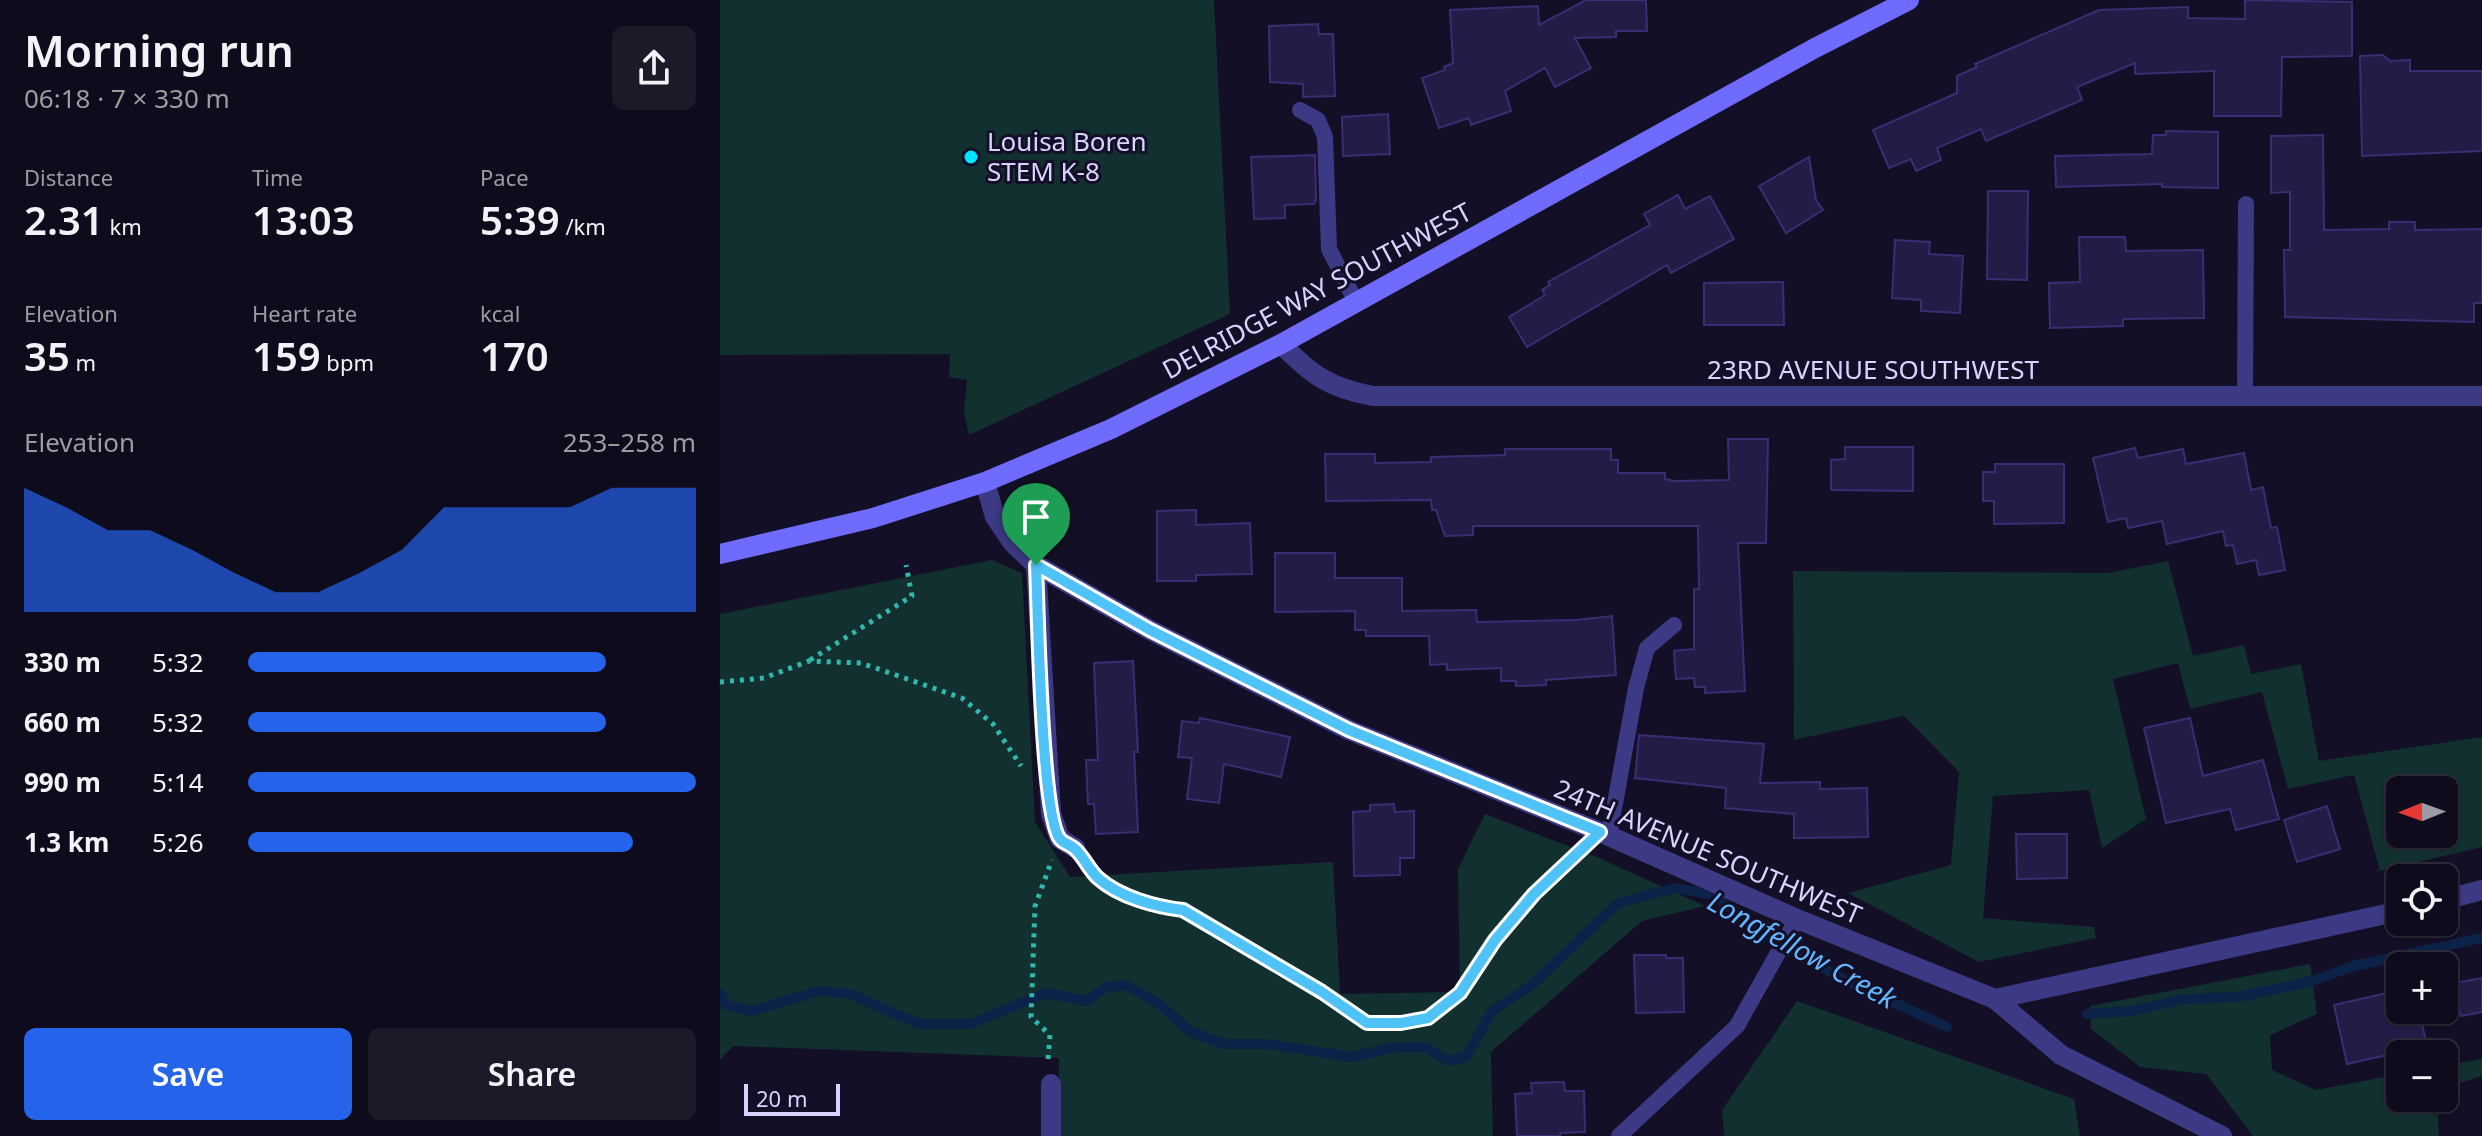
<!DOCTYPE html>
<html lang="en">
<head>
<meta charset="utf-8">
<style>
	:root { --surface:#0e0b1c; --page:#1c1929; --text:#f1f3f6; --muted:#9b9ba3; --line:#2e2b3b; --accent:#2563eb }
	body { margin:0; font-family:"Noto Sans",sans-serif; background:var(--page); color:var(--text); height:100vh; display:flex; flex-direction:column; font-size:30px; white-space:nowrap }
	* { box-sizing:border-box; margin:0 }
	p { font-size:26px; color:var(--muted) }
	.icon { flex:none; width:44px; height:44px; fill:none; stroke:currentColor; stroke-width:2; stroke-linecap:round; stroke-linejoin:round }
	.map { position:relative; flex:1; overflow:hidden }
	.side { display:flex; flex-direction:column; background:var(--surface); width:720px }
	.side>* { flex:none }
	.needle { width:52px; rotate:269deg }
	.fabs { position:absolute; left:1666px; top:776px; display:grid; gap:16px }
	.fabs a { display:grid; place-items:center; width:72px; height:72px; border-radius:12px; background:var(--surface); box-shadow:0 2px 6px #0004,0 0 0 2px var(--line); font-size:40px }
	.scale { position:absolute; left:24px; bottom:20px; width:96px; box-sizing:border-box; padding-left:8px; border:4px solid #d9d4ff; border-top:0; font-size:22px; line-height:28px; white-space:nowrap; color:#d9d4ff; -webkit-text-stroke:6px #130f26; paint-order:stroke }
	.pin { position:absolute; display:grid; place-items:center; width:68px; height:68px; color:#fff; margin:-82px -34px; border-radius:50% 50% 50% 0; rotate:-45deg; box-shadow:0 0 8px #0007 }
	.pin .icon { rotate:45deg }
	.round { display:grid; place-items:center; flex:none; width:84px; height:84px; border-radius:12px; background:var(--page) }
	.summary { display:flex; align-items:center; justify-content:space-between; height:136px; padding:0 24px }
	h1 { font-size:44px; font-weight:600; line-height:60px }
	.metrics { display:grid; grid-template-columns:repeat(3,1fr); gap:12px; height:136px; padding:8px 24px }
	.metrics div { display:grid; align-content:center }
	.metrics b { font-size:40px; font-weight:600 }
	.metrics small { font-size:22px; font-weight:400 }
	.metrics p { font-size:22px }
	.chart { height:224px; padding:16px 24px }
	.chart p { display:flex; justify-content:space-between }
	.chart svg { width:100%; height:144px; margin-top:8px; fill:var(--accent); opacity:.7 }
	.button { display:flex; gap:16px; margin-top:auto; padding:16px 24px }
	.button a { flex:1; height:92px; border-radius:12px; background:var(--accent); color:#fff; font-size:32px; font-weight:600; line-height:92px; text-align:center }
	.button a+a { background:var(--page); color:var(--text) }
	ul { padding:0 24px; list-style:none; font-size:26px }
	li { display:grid; grid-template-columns:128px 96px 1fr; align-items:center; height:60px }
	li i { height:20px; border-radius:10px; background:var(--accent) }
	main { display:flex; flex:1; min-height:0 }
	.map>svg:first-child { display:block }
</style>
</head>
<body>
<main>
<section class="side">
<div class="summary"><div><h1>Morning run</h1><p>06:18 · 7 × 330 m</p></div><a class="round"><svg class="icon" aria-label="share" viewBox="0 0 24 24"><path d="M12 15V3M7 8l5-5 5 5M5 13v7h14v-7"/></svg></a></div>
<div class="metrics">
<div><p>Distance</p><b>2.31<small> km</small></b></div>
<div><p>Time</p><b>13:03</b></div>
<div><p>Pace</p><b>5:39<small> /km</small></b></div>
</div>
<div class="metrics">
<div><p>Elevation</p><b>35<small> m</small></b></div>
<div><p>Heart rate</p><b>159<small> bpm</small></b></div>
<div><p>kcal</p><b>170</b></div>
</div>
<div class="chart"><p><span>Elevation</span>253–258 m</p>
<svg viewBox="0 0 160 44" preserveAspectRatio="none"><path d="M0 44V6L10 12L20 19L30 19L40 25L50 32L60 38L70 38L80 32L90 25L100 12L110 12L120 12L130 12L140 6L150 6L160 6V44z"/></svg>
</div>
<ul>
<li><b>330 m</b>5:32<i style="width:80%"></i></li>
<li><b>660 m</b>5:32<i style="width:80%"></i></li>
<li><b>990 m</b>5:14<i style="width:100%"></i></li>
<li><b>1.3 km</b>5:26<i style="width:86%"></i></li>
</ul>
<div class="button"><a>Save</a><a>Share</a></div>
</section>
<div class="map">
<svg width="1762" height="1136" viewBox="0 0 1762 1136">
	<rect width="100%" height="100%" fill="#130f26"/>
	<path fill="#12302f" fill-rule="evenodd" d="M0,0H494L510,314L249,435L244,412L247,380L229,377L230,354L0,355Z
		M272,560L302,573L315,822L350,877L613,862L620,994L740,992L738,869L765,814L879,858L985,906L922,921L771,1052L773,1136H339V1058L13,1046L0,1060V614Z
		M1448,561L1473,656L1524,645L1531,674L1581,664L1599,761L1762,737V847L1660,871L1634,775L1568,789L1542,692L1470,709L1458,663L1393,679L1426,819L1382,848L1369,790L1273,796L1263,918L1374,927L1376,938L1259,962L1128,893L1231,865L1239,772L1184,716L1074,740L1073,571L1388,573ZM1680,790H1724V834H1680Z
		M1590,964L1597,1014L1550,1035L1552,1070L1596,1090L1680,1074V1098H1717L1719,1136H1533L1486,1074L1420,1067L1371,1029L1370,1006Z
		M1077,1001L1354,1099L1360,1136H1004L1002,1110Z
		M1762,1059V1076L1724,1088V1066Z"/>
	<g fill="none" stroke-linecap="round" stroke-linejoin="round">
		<path stroke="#0c2248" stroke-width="10" d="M0,993L6,1005L31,1011L100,991L130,994L199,1024H250L327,993L366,1001L387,987L406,985L441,1005L469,1031L505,1044H547L631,1057L676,1047H705L728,1061L746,1057L772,1011L812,985L898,903L955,888L994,895L1034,928L1127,981L1227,1027
			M1367,1014L1412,1011L1464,999L1518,997L1589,982L1634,966L1762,938"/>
	</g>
	<path fill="#241b47" stroke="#3b2d73" stroke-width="2" d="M866,0H926L927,31H896V37L855,38L871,68L835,87L825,68L785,91L791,111L751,125L749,118L719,128L702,78L725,70L724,67L733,63L730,10L818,6L819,25Z
		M1525,0L1632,2V56L1562,57L1561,116H1494V71L1415,74V63L1357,87L1362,100L1266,141L1261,129L1217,148L1221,160L1196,171L1191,159L1169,168L1153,130L1237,93V76L1257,67L1255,64L1379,10L1468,7V18L1525,19Z
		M598,24L599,34H613L615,96L583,97V84L550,82L549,26Z
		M1663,55L1670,61L1690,60V71H1762V151L1642,156L1640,56Z
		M668,114L670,154L623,156L622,117Z
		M1446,131L1498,132V188L1442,187V184L1336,187L1335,156L1432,154L1433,135H1446Z
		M1603,135L1604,230L1669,229V222H1695V230L1762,229V303H1754V322L1565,317L1564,250H1570V192L1551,193V136Z
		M595,155L596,200L594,204L565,205V218L534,219L531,157Z
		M1089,157L1096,200L1103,210L1066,233L1039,186Z
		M1268,191H1308L1307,280L1267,279Z
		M958,195L965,209L990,196L1014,239L951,273L947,265L807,347L789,317L825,295L822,290L830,285L828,282L930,225L924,214Z
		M1359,237H1405L1406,251L1483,250L1484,318L1403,319V326L1330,328L1329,283L1360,282Z
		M1175,240L1210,242L1209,254L1243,256L1240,313L1201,311V300L1172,298Z
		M1063,282L1064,325H984V283Z
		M1008,439H1048L1046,543H1018L1025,691L985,693V687H975L974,678L956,679L954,651L974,649V589H979L978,526H753V535L725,536L716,510H712L711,500L606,501L605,454H655V463L711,462V457L785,455V449H891V460H898V473H945V479L955,481L1009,480Z
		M1125,447H1193V491L1111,490V460L1125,459Z
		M1415,448L1418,458L1463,449L1466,464L1524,453L1531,490L1543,487L1551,528L1557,527L1565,570L1539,575L1536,560L1517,564L1513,545L1506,546L1503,531L1447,544L1442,521L1408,528L1406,518L1388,522L1373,458Z
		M1275,464H1344V523L1274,524V501H1263V472H1275Z
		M476,510V525L530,523L532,574L476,575V581H437V511Z
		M555,553H615V578H682V611L756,610L757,622L856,620L892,616L896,675L826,680V685L796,686V681H781V668L727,670V664L710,665L709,636H646V630H635V611L555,612Z
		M413,661L418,752H414L418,832L376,834L374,804H368L366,760H378L374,663Z
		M480,718L570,737L561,777L504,764L499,803L467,799L472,758L458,757L462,721L479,723Z
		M1470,718L1483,776L1543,760L1559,819L1516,830L1510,809L1446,823L1424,728Z
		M919,735L1044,744L1040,783L1100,782V789L1147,788L1148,837L1074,838V814L1005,808L1006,788L915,778Z
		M674,804L675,812L694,811V858H680V875L634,876L633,812L650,811V805Z
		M1607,806L1620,849L1577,862L1564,820Z
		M1296,834H1347V878L1297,879Z
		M914,955H946V958H963L964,1012L916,1013Z
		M1762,978V1012L1741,1016L1734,983Z
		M1680,990V1010H1699L1707,1046L1627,1064L1614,1005Z
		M844,1082L845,1091H864L865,1132L840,1133V1136H797L795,1094L812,1093L811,1083Z"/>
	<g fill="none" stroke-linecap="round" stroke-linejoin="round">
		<path stroke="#2fb8b0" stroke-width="5" stroke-dasharray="4 6" stroke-linecap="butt" d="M90,660L192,596L186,565
			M0,682L44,678L89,661L141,663L242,698L273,724L301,766
			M369,867C389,894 431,906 463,910L602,992L647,1023H681L708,1018L740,993L775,940L814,894L862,849
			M328,1059L330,1035L311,1017L315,906L332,860"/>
		<path stroke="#3d3a85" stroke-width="16" d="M580,110L598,120L605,137L609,249L636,302
			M1525,396L1526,204
			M889,836L916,688L927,648L954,625
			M899,1136L1017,1026L1077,919"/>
		<path stroke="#3d3a85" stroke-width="20" d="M561,344C592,375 609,388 653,396H1762
			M265,482L275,517L292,542L316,565L430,630L629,730L880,832L1077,919L1275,999L1680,911
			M316,565L331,814L340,839L355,848
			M1724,900L1762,890
			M1275,999L1341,1055L1502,1136
			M331,1136V1084"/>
		<path stroke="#6f6bff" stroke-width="20" d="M0,554L153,518L265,482L391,429L561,344L1095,48L1189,0"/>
	</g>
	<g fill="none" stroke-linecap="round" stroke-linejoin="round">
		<defs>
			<path id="route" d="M316,565L430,630L629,730L880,832L814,894L775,940L740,993L708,1018L681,1023H647L602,992L463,910C436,907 399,897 378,878C369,870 364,857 355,849C351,845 343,843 340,839C321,816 318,607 316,565Z"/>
		</defs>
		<use href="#route" stroke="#fff" stroke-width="16"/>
		<use href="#route" stroke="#4fc3f7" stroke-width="10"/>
	</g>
	<circle fill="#00e5ff" stroke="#130f26" stroke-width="3" cx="251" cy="157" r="8"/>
	<g text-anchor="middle" stroke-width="6" stroke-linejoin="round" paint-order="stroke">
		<g font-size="26" fill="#d9d4ff" stroke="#130f26" text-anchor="start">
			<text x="267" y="151">Louisa Boren<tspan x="267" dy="30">STEM K-8</tspan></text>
		</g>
		<g font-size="26" fill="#d9d4ff" stroke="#130f26">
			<text transform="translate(597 291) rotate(-28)" y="9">DELRIDGE WAY SOUTHWEST</text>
			<text x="1153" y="379">23RD AVENUE SOUTHWEST</text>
			<text transform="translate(988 852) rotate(23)" y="9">24TH AVENUE SOUTHWEST</text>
		</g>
		<g font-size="28" font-style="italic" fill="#62b6ff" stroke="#130f26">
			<text transform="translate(1082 950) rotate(29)" y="10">Longfellow Creek</text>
		</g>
	</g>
</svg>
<div class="fabs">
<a><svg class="needle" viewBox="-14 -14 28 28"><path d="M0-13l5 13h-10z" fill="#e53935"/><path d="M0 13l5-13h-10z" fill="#9b9ba3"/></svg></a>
<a><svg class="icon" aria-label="locate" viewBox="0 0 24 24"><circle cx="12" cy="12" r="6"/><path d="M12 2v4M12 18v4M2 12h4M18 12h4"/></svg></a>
<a>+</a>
<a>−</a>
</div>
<div class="scale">20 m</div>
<div class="pin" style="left:316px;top:565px;background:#1e9e55"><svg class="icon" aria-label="arrive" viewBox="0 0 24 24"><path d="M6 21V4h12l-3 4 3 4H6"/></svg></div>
</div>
</main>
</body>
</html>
